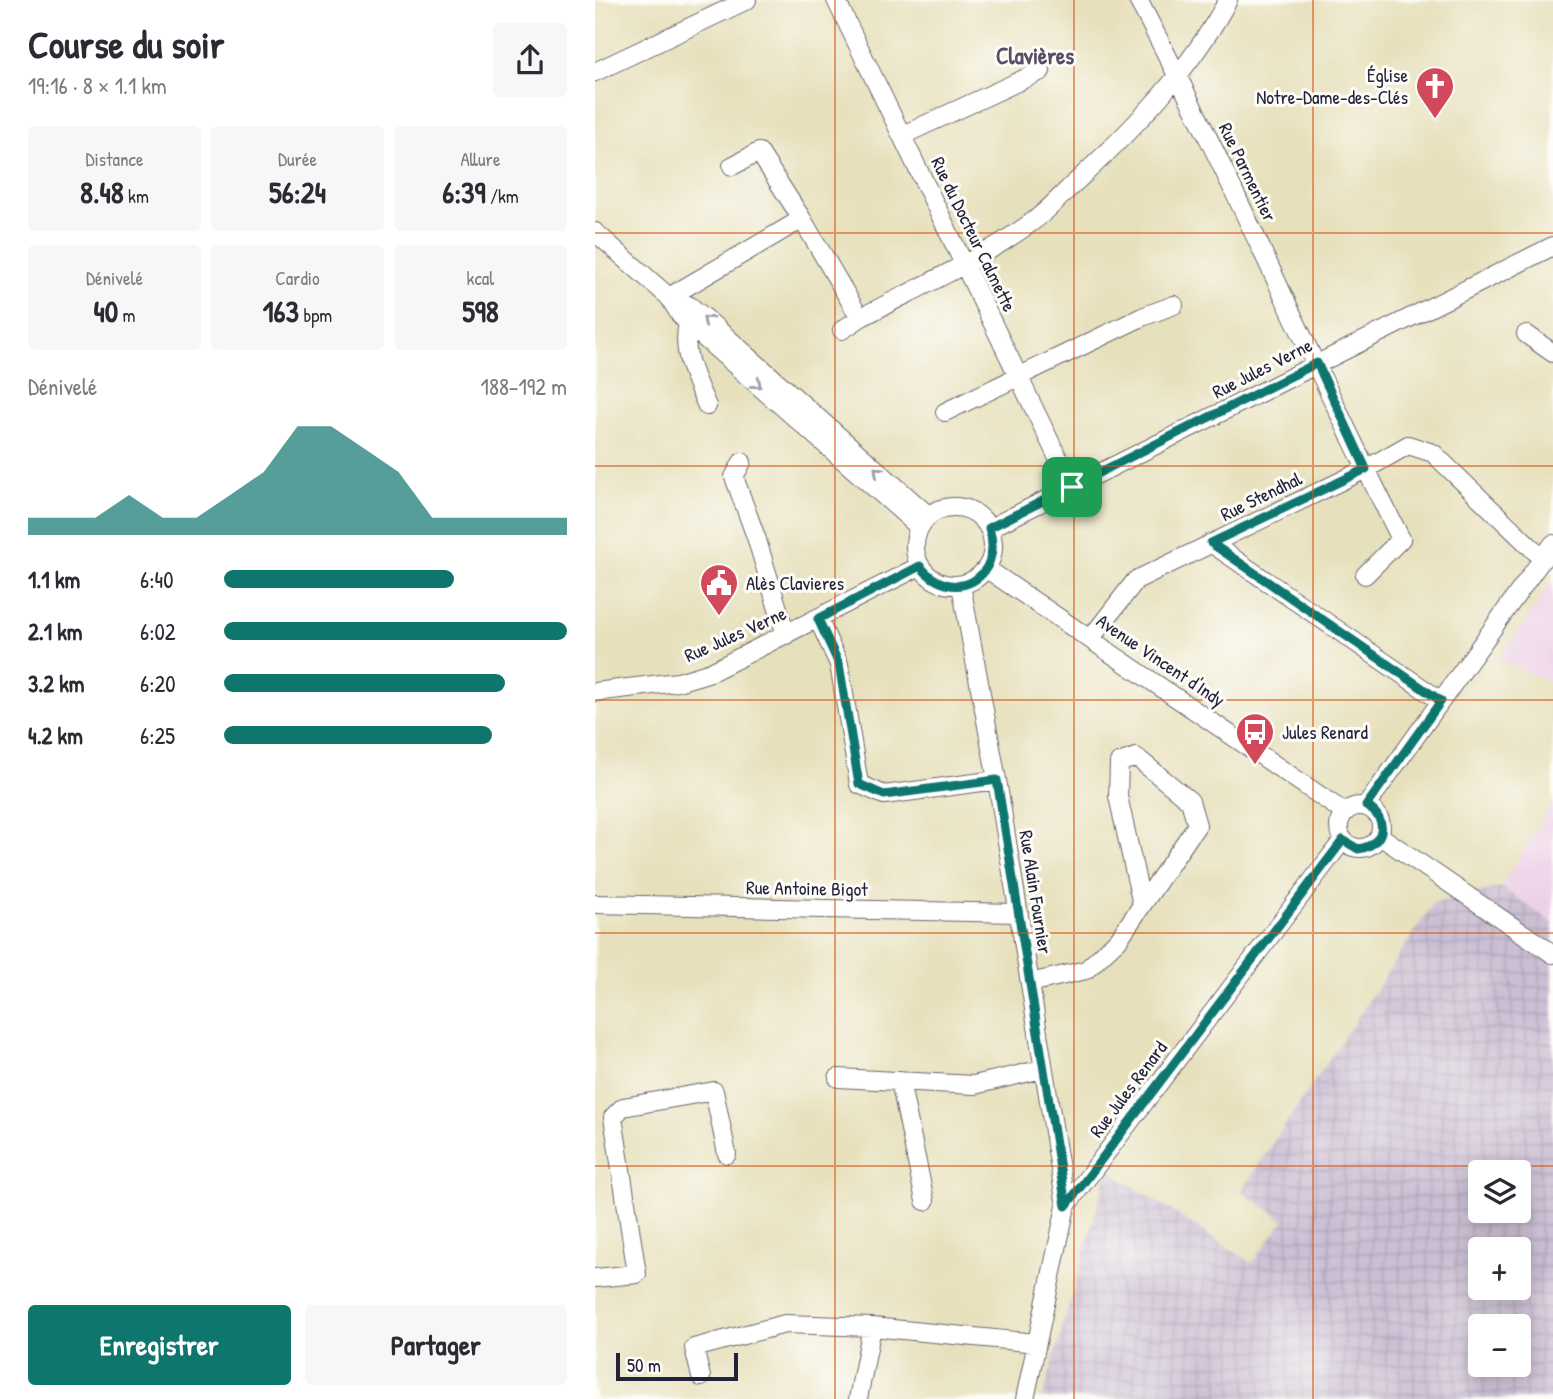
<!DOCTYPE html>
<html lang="fr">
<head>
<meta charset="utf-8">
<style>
	:root { --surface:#fff; --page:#f7f7f7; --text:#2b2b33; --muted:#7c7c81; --accent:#0f766e }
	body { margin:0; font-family:"Patrick Hand",sans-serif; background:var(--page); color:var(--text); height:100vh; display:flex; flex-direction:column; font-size:26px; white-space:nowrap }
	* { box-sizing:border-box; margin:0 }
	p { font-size:23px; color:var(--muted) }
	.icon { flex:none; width:38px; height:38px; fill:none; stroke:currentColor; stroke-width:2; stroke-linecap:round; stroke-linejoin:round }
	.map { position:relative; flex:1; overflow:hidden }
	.panel { display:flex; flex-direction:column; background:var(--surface); width:595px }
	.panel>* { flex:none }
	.tools { position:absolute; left:873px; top:1160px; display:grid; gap:14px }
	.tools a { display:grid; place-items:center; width:63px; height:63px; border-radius:7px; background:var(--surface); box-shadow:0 4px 18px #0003; font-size:35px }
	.scale { position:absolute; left:21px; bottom:18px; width:122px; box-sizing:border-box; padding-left:7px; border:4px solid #22223b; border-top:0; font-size:19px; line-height:24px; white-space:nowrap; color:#22223b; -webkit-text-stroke:5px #fdfcf7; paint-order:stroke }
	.pin { position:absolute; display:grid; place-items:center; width:60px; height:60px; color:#fff; margin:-30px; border-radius:14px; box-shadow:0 4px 10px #0006 }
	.round { display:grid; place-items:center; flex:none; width:74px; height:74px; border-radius:7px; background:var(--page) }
	.headline { display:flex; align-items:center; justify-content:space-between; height:119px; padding:0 28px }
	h1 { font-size:38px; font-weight:800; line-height:52px }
	.metrics { display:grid; grid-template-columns:repeat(3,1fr); gap:10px; height:119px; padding:7px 28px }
	.metrics div { display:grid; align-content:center; border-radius:7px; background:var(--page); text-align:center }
	.metrics b { font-size:30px; font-weight:800 }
	.metrics small { font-size:19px; font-weight:400 }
	.metrics p { font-size:19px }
	.chart { height:196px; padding:14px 28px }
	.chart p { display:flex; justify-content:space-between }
	.chart svg { width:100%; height:126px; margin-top:7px; fill:var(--accent); opacity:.7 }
	.button { display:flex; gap:14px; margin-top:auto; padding:14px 28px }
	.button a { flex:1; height:80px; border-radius:7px; background:var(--accent); color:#fff; font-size:28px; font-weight:800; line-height:80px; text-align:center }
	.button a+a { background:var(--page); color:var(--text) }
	ul { padding:0 28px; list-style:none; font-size:23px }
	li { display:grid; grid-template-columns:112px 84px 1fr; align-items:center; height:52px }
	li i { height:18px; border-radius:9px; background:var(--accent) }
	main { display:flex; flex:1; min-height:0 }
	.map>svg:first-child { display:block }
</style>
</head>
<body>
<main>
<section class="panel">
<div class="headline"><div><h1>Course du soir</h1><p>19:16 · 8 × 1.1 km</p></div><a class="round"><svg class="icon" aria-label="share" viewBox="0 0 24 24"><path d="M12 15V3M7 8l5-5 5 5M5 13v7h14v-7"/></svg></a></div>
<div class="metrics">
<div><p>Distance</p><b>8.48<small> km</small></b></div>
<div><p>Durée</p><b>56:24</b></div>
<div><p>Allure</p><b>6:39<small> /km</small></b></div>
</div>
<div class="metrics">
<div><p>Dénivelé</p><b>40<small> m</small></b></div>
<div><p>Cardio</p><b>163<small> bpm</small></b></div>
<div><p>kcal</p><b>598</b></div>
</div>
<div class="chart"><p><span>Dénivelé</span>188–192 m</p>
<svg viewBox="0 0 160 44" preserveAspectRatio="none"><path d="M0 44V38L10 38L20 38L30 30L40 38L50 38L60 30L70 22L80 6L90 6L100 14L110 22L120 38L130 38L140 38L150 38L160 38V44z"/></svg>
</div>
<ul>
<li><b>1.1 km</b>6:40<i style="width:67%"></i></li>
<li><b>2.1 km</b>6:02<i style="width:100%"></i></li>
<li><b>3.2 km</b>6:20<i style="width:82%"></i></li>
<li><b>4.2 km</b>6:25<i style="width:78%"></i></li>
</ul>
<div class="button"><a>Enregistrer</a><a>Partager</a></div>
</section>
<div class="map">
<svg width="958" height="1399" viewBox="0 0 958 1399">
	<defs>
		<pattern id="industrial-grid" width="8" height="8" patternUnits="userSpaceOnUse" patternTransform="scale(1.75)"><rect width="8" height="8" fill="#ccbfd4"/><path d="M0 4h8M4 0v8" fill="none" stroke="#afa4b7"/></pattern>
	</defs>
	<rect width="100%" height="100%" fill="#fdfcf7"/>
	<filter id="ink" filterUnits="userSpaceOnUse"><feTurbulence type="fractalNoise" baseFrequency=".0143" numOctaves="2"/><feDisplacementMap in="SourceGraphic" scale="14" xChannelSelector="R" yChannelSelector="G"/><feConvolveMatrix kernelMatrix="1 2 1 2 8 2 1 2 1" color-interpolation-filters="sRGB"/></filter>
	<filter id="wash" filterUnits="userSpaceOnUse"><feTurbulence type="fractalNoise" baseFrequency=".00686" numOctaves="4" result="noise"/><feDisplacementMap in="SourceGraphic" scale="28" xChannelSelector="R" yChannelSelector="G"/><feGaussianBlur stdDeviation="1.57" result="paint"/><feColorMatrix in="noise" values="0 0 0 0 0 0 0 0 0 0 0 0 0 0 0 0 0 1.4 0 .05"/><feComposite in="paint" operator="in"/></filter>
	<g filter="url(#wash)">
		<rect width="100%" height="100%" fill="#e7e0bc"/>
		<path fill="#edd1e9" d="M958,581V683L903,660Z
			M958,802V923L906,887Z"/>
		<path fill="url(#industrial-grid)" fill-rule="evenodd" d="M906,887L958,923V1399H447L513,1170L657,1263L689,1220L646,1191L839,903ZM886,1172H924V1211H886ZM886,1250H924V1288H886ZM886,1326H924V1365H886Z"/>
	</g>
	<g filter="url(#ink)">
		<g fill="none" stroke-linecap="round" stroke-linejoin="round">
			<defs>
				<path id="minor" d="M241,0L477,487
					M543,0C637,176 715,361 806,539L770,575
					M0,72L152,0
					M308,135L446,71
					M137,166L164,152L207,219L265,318C322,288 384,261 437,222C454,210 468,193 484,179C541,126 596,69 633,0
					M0,232L74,297L85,315L99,329L324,527
					M74,297L95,306L109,317L334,516
					M74,297L207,219
					M93,323C86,353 100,379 112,406
					M247,330L265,318
					M931,334L958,353
					M350,412L547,317L579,305
					M147,462L139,477L161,537L191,635
					M320 546a39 39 0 1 1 78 0a39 39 0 1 1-78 0Z
					M395,528L958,246
					M616,543L846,701
					M392,569L749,812
					M366,585L402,780L471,1206
					M223,619L244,664L264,784L289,795L402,780
					M496,638L541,580L771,469L813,445L838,453L948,559
					M0,692L83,682L116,672L325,566
					M744 827a21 21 0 1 1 42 0a21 21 0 1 1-42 0Z
					M771,806L958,544
					M785,836L958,954
					M0,904L423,913
					M435,983L491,970L523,940L602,825L595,801L541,757L524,763L523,796L547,905
					M243,1078L379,1085L448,1069
					M305,1081L330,1201
					M0,1278L42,1274L18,1117L28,1107L119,1091L132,1154
					M106,1377L99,1348L190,1324L277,1327L442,1343
					M263,1399L277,1327
					M430,1399L471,1206L748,840"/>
			</defs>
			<use href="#minor" stroke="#676468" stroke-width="20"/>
			<use href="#minor" stroke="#fff" stroke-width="18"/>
		</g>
		<defs><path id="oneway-chevron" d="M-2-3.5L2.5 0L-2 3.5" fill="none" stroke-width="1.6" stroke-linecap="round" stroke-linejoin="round" transform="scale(1.75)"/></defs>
		<g stroke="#9c9ca7">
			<use href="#oneway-chevron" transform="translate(112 320) rotate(-140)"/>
			<use href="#oneway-chevron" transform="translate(162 384) rotate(41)"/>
			<use href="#oneway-chevron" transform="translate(283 471) rotate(-138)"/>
		</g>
	</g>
	<g fill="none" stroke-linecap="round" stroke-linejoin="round" filter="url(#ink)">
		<defs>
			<path id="route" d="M722,363L771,469L616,543L846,701L771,806C795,819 790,845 763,849L748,840L471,1206L402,780L289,795L264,784L244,664L223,619L325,566C358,607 410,578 394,528Z"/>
		</defs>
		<use href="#route" stroke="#fff" stroke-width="14"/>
		<use href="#route" stroke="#0f766e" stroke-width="9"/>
	</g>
	<path fill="none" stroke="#d45411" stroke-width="2" stroke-opacity="0.55" d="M240,0V1399M479,0V1399M718,0V1399M0,233H958M0,466H958M0,700H958M0,933H958M0,1166H958"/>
	<defs>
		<symbol id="church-pin" viewBox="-11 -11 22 30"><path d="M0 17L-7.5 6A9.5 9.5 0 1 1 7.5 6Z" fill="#d1495b" stroke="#fdfcf7"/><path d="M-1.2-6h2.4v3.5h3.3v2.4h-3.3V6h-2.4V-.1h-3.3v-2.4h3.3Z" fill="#fff"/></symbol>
		<symbol id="civic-pin" viewBox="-11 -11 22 30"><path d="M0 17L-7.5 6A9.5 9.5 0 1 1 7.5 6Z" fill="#d1495b" stroke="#fdfcf7"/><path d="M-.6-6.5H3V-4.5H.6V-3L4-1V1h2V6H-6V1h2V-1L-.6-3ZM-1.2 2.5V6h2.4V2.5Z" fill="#fff"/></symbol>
		<symbol id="bus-pin" viewBox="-11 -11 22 30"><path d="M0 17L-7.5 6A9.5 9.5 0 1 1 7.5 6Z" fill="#d1495b" stroke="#fdfcf7"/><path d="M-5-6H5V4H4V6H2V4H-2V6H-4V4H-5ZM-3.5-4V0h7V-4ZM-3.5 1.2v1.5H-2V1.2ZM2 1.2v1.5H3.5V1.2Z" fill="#fff"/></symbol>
	</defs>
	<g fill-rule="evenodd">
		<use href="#church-pin" x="818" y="64" width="44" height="60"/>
		<use href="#civic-pin" x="102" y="561" width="44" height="60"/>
		<use href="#bus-pin" x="638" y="710" width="44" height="60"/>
	</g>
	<g text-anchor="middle" stroke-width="6" stroke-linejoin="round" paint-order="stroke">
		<g font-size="19" fill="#22223b" stroke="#fdfcf7" text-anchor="start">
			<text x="813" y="82" text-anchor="end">Église<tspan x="813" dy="22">Notre-Dame-des-Clés</tspan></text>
			<text x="151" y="590">Alès Clavieres</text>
			<text x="687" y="739">Jules Renard</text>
		</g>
		<g font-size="19" fill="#22223b" stroke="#fdfcf7">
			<text transform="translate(653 172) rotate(64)" y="7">Rue Parmentier</text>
			<text transform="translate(379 234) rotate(64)" y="7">Rue du Docteur Calmette</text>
			<text transform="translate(667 368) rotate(-27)" y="7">Rue Jules Verne</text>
			<text transform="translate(666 496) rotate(-26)" y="7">Rue Stendhal</text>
			<text transform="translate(140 634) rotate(-24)" y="7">Rue Jules Verne</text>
			<text transform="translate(566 660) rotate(34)" y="7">Avenue Vincent d'Indy</text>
			<text transform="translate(212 888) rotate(1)" y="7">Rue Antoine Bigot</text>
			<text transform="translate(441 892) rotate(81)" y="7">Rue Alain Fournier</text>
			<text transform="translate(533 1089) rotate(-53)" y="7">Rue Jules Renard</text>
		</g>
		<g font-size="23" font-weight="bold" fill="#5b4c68" stroke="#fdfcf7">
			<text x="440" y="64">Clavières</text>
		</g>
	</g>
</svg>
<div class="tools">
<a><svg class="icon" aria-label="layers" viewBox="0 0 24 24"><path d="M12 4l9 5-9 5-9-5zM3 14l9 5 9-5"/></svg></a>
<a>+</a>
<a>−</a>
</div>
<div class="scale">50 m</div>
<div class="pin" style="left:477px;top:487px;background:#1e9e55"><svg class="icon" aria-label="arrive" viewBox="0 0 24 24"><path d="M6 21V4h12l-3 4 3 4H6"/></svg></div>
</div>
</main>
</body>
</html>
